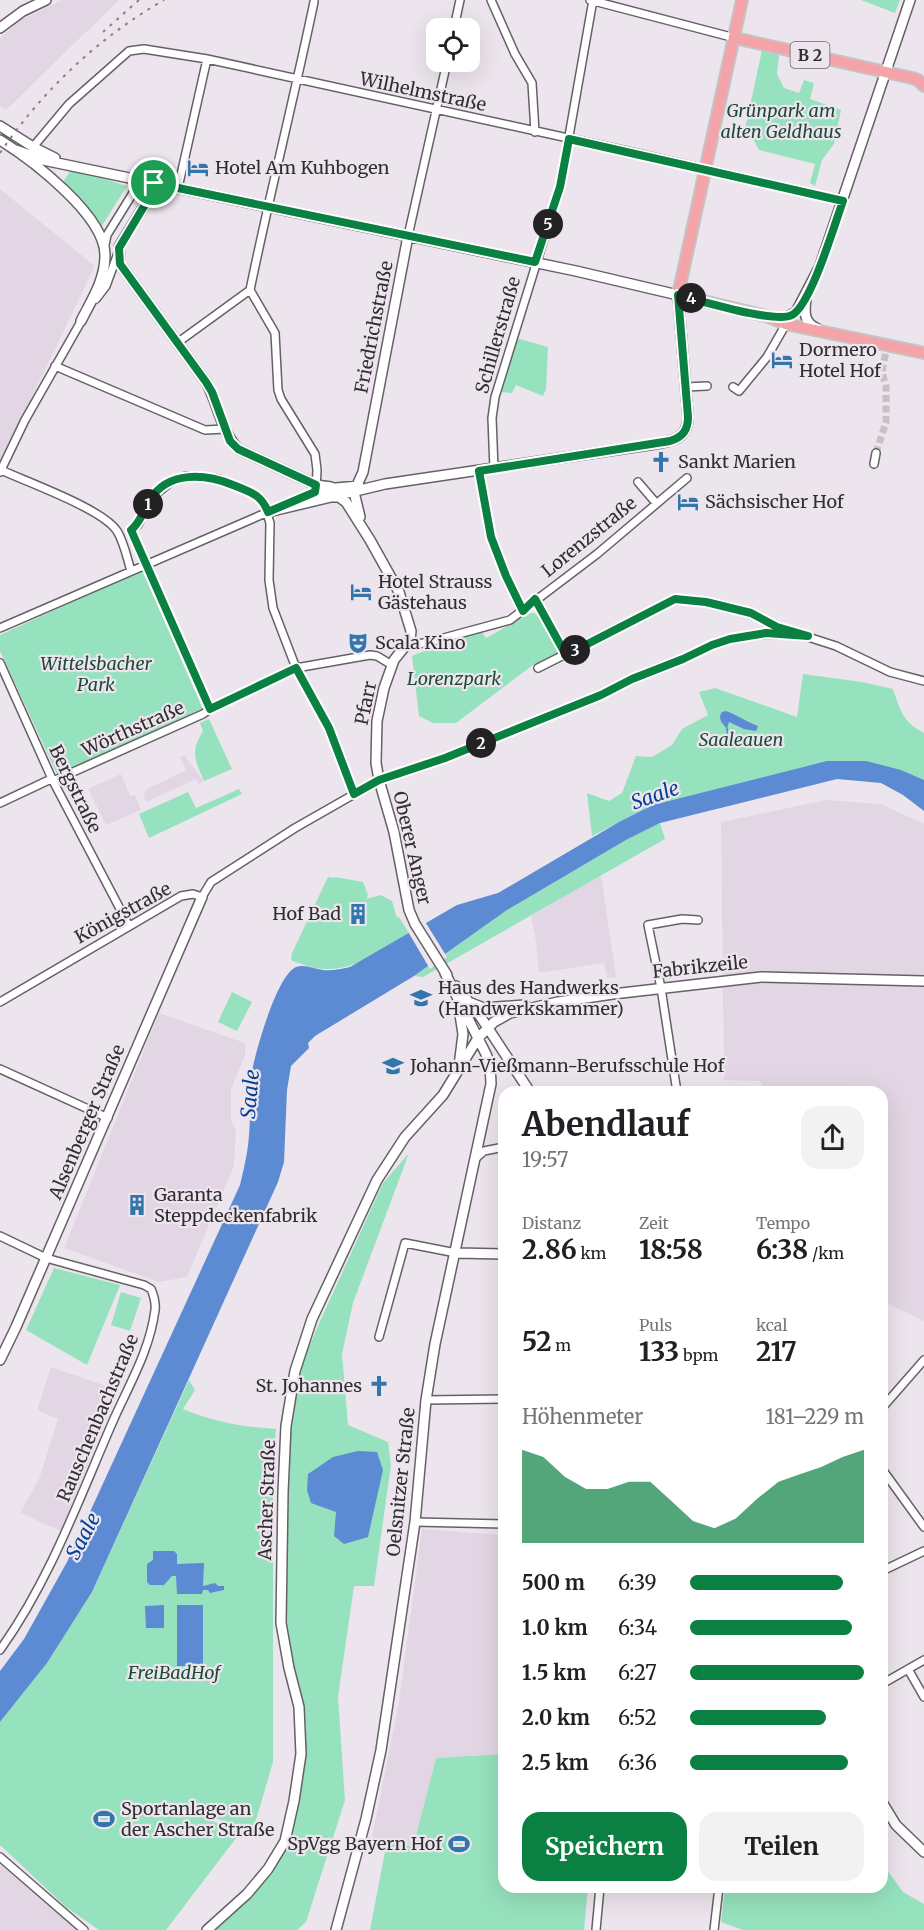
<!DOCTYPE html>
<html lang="de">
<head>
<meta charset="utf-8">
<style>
	:root { --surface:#fff; --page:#f2f2f2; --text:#202124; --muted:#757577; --accent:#0b8043 }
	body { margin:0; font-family:Merriweather,serif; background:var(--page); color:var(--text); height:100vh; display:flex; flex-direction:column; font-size:22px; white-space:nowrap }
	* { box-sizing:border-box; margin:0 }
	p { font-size:20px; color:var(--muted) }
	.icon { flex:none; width:33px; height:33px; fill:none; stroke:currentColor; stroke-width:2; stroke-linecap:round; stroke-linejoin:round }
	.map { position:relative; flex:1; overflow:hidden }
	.details { position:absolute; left:498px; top:1086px; width:390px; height:807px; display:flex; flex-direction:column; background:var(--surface); border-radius:18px; box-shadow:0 6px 24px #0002 }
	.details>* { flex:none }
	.controls { position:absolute; left:426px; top:18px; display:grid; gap:12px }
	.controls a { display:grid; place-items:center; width:54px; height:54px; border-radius:12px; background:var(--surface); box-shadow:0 6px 24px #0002; font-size:30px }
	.pin { position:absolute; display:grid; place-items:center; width:51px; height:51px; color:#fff; margin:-26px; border:3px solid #fff; border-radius:50%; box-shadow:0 2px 6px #0007 }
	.km { position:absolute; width:30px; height:30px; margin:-15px; border-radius:50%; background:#222; color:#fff; font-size:16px; line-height:30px; text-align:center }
	.round { display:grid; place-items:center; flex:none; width:63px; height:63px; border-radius:18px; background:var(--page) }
	.headline { display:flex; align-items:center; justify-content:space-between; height:102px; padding:0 24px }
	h1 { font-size:33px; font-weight:700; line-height:45px }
	.figures { display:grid; grid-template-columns:repeat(3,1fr); gap:9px; height:102px; padding:6px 24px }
	.figures div { display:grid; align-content:center }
	.figures b { font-size:26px; font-weight:700 }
	.figures small { font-size:16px; font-weight:400 }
	.figures p { font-size:16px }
	.chart { height:168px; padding:12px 24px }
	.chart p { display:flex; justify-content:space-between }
	.chart svg { width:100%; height:108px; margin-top:6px; fill:var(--accent); opacity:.7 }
	.primary-button { display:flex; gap:12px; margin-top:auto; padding:12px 24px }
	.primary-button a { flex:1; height:69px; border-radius:18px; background:var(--accent); color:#fff; font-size:24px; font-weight:700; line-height:69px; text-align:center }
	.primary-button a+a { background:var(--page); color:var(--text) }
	ul { padding:0 24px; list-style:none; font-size:20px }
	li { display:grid; grid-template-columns:96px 72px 1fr; align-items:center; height:45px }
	li i { height:15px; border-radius:8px; background:var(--accent) }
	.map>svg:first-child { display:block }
</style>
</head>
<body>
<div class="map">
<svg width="924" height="1930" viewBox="0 0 924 1930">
	<rect width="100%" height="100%" fill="#ede5ed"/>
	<path fill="#e3d6e4" d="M62,0H119L6,110L0,106V38L21,20Z
		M0,189L95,266L0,463Z
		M184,755L204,781L199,784L196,779L146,802L144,798L145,790L186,770L180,757Z
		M121,774L130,796L135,795L141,810L106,825L88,789Z
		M826,800L881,804L924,824V1321L882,1301V1092H766L760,1081L724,1080L721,822Z
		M601,875L616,977L607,978L604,963L539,973L536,941L531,916Z
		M159,1013L245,1043V1055L231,1090V1120L236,1130L234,1166L187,1277L159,1282L64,1248Z
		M51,1367L118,1390L61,1531L20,1513L39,1479L58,1419L37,1410Z
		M422,1529L504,1535V1754L436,1758L413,1847L372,1837L399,1701Z
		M0,1860L78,1930H0Z"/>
	<path fill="#96e2be" d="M861,0H900L895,13Z
		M762,50L779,55L777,74L784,88L799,93L804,80L814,83L810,99L841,110L834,144L822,160L815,186L810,183L815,164L759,150L752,137L744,134Z
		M72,169L127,186L100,229L62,183Z
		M516,338L548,347L546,389L543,396L516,385L512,393L500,392Z
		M142,570L203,709L57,774L0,651V635Z
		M531,613L539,614L559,653L533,665L456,723H433L419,716L412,656L449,641L482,632L486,638Z
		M803,674L862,682L893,689C901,712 902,721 924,733V780L901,770L653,805L592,836L587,793L609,801L622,793L636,756L652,757L672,745L682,729L708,715L699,692L715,688L797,717Z
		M209,719L232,769L204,781C195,760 190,752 203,731L200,723Z
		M239,789L242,794L149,838L139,814L188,792L196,808Z
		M660,823L665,839L423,977L414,976L507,910L626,840Z
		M328,877L335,878V877L363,882L368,895L366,899L381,895L392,901L397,918L399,917L409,933C365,958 343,983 291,960L292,953Z
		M232,992L252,1002L237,1031L218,1022Z
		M409,1153L353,1303L342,1354L348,1425L388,1442L391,1465L374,1586H354L338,1697L345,1800L306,1922L297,1930H214L273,1873L288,1843L299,1800L306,1733L304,1704L294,1666L286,1621L289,1441L293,1412L303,1362L317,1328L383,1183Z
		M54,1268L120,1285L87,1365L26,1330Z
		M121,1292L141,1298L130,1331L111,1325Z
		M189,1380L195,1390L183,1409C214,1422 243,1427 276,1429L275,1443H273V1762L253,1830L183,1808L240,1833L166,1930H99L66,1907L0,1845V1722L47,1663L92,1592Z
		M504,1754V1887H588L584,1930H370L387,1841L413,1847L436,1758Z
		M882,1863L903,1892L924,1904V1930H743L721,1922L725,1887H882Z"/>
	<path fill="#5d8bd3" d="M726,711C738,715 746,722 758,726L756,731L744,729L729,722L727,729C723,724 717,719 722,712Z
		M827,761H866L901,770L924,780V811L903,795L881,783L837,779L660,823L626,840L507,910L414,976L315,1036L308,1043L309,1048L291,1066L287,1090L284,1162L278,1182L92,1592L47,1663L0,1722V1671L24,1639L67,1562L240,1185C244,1168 248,1152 249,1135C251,1114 249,1092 252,1071C256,1050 277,975 296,967C305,964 314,969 323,970C332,971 341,969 350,967L457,905L498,893L619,822L653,805Z
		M358,1451L377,1452L383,1470L368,1537L344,1544L334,1536L336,1512L311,1503L307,1490L308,1474L333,1457Z
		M153,1551H174L177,1554V1564L204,1563L203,1586L215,1583L218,1586H224V1590L210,1593L208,1590H203L202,1594H177L176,1576H172L164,1585H150L147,1582V1564L153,1560Z
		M164,1605V1628H146L145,1606Z
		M177,1605H203V1666H177Z"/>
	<path fill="#ede5ed" d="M424,920L447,957L430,969L407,930Z"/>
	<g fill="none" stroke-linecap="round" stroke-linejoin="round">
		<path stroke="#5d8bd3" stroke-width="2" d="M727,729L728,734
			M711,740H724"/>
		<path stroke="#c7c0c7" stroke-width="7" stroke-dasharray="7 3.5" stroke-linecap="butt" d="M876,453L886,422V386L882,372L886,351"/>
		<defs>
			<path id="street" d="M491,0L515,54L532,83L535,132
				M590,0L735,38
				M454,28L460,0
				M33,147L69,104L129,51L144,49L207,59L627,151L843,201
				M178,188L207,59
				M408,236L447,62
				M105,245L107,235L141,180
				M250,290L275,333L278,390L281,399L315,454L317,470L316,488
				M96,299L106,286L118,253
				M177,343L250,290C270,193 294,98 314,2
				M55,366L205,430L225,429
				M686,387L707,386
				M733,387L739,391L767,357L786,324
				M874,464L876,453
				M494,469L492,418L495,397L560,187L593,0
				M1,470C27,482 103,509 117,531C124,542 127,558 131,571
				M479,471L491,537L506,576L523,611
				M0,472L25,420L83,318
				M638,482L656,503
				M131,530L138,525L152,497L172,481L186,476L219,479L257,496L263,501L270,523L269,580L273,608L296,668L329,728L354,794
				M131,530L210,709
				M535,599L566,655
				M0,628L268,512
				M410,640L418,644L429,642L510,620L597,554L687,478
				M0,663L53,781L129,926
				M538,668L675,599L706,602L751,613L777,627L836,646L890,672L924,681
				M53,781L203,714L210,709L296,668L370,655L377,656L392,665
				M0,803L51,779
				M0,1002L181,896L193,894L202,897L211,882L295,828L379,780L445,758L601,695L632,679L683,659L712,645L730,639L766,634L808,636
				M0,1069L108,1118
				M677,1092L661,988L648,925L682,919L698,920
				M476,1158L484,1151L504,1147
				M0,1236L46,1258L144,1285L151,1289C154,1296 156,1302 155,1310C150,1350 129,1385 113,1421C79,1499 50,1580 0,1650
				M379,1337L405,1243L456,1253
				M426,1400L504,1399
				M882,1408L924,1360
				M882,1469L924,1527
				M415,1522L504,1524
				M882,1571L924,1551
				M908,1669L924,1697
				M882,1684L924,1660
				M0,1857L84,1930
				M596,1930L600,1887
				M714,1930L719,1887"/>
			<path id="secondary" d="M0,28L23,11L46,0
				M0,126L33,147L55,158
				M0,140C32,160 106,216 105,256C105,280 91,301 81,321
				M16,150L43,160L576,271L678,295L688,417C688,441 668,442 649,445L385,484L268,512
				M154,183L152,193L119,247L120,264L206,382C218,403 221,431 238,449L316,485L331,487
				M806,299C804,313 804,323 818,329
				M771,317H787L796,312L820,266L910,0
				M334,497H339L346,502L370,540L399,592L411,631L410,640L394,660L384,688L377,721L376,763L379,780L394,832L409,910L415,924L447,975
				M297,500L324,489L359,486
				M360,517L354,492L363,472L408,236
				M456,986L480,1016L530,1092
				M471,1003L484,1008L525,1005
				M459,1008L463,1034L459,1066
				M456,1253L504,1254
				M0,1360L16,1327L202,897
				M882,1802L896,1825L924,1852
				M207,1930L247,1894L268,1869L285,1841L294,1801L301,1754L299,1707L289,1668L281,1623L283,1492L286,1426L295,1371L312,1319L377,1180L405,1137L443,1095L478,1038L494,1022L510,1013L558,1002L613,994L761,977L924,981
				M336,1930L366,1819L381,1750L415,1522L426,1400L435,1344L491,1084L490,1064L486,1054L445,973"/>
			<path id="primary" d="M742,0L678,295L766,316L786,324L924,353
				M735,38L912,78L918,80L924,86"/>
		</defs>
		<use href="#street" stroke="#666067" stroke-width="10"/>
		<use href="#secondary" stroke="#666067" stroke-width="12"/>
		<use href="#primary" stroke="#c5c4c5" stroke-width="14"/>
		<use href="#street" stroke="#fff" stroke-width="7"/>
		<use href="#secondary" stroke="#fff" stroke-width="9"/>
		<use href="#primary" stroke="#f4a3a9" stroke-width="10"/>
		<path stroke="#878187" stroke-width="2" stroke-dasharray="3 6" stroke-linecap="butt" d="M103,32L139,0
			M0,153C43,90 98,38 164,0"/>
	</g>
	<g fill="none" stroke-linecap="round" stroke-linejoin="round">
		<defs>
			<path id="route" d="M569,139L843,201C835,223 811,305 792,315C775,324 699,300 678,295L688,417C688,430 683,437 670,441L479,471L491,537L506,576L523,611L535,599L566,655L675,599L706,602L751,613L777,627L808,636L766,633L730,639L712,645L683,659L632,679L601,695L445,758L379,780L354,794L329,728L296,668L210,709L131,530C141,522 143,511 150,500C168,470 206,474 233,485C250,492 261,494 268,512L315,492L316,485L238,449L230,441L212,392L206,382L120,264L119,248L152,193L154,183L535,262L560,187Z"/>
		</defs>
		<use href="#route" stroke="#fff" stroke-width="12"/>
		<use href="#route" stroke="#0b8043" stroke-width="8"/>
	</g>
	<defs>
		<symbol id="hotel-bare" viewBox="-9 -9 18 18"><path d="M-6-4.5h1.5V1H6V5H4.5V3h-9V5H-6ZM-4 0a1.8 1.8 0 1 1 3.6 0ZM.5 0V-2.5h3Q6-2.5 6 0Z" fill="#3276ab" stroke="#ede5ed" stroke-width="2.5" paint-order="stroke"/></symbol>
		<symbol id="church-bare" viewBox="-9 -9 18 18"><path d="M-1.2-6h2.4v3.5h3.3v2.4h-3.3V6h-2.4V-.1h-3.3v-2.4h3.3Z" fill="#3276ab" stroke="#ede5ed" stroke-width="2.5" paint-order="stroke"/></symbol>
		<symbol id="theatre-bare" viewBox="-9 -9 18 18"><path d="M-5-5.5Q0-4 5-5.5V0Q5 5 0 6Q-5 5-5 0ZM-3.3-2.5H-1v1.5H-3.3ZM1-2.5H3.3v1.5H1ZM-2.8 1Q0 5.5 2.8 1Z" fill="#3276ab" stroke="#ede5ed" stroke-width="2.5" paint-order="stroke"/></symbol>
		<symbol id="building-bare" viewBox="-9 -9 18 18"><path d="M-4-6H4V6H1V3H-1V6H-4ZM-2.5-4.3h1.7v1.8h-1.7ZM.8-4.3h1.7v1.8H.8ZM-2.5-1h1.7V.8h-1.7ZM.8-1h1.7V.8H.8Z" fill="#3276ab" stroke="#ede5ed" stroke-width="2.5" paint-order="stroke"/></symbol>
		<symbol id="university-bare" viewBox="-9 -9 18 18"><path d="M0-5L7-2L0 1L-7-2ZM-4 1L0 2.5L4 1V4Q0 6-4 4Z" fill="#3276ab" stroke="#ede5ed" stroke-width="2.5" paint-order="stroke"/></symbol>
		<symbol id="stadium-bare" viewBox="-9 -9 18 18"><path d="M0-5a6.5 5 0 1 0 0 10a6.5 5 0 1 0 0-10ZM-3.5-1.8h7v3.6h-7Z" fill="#3276ab" stroke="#ede5ed" stroke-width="2.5" paint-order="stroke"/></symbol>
	</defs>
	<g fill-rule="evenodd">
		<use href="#hotel-bare" x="183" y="153" width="30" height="30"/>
		<use href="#hotel-bare" x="767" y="345" width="30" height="30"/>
		<use href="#church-bare" x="646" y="447" width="30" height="30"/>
		<use href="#hotel-bare" x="673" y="487" width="30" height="30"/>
		<use href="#hotel-bare" x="346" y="577" width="30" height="30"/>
		<use href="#theatre-bare" x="343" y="628" width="30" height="30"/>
		<use href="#building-bare" x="343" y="899" width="30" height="30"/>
		<use href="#university-bare" x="406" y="983" width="30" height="30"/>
		<use href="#university-bare" x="378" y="1051" width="30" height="30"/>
		<use href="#building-bare" x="122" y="1190" width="30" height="30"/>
		<use href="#church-bare" x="364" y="1371" width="30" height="30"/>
		<use href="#stadium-bare" x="89" y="1804" width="30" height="30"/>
		<use href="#stadium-bare" x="444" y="1829" width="30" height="30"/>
	</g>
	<g text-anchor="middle" stroke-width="4.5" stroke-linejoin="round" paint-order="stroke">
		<rect fill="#ede5ed" stroke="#696569" stroke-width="1.5" x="790.5" y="42" width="39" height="26" rx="4.5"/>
		<g font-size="16" font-weight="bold" fill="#312e31">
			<text x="810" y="61">B 2</text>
		</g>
		<g font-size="18" fill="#312e31" stroke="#ede5ed">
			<text transform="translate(423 92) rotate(12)" y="6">Wilhelmstraße</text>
			<text transform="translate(374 327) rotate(-79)" y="6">Friedrichstraße</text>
			<text transform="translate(498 335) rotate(-74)" y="6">Schillerstraße</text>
			<text transform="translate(589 537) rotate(-39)" y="6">Lorenzstraße</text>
			<text transform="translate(366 703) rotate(-78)" y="6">Pfarr</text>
			<text transform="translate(133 729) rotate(-24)" y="6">Wörthstraße</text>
			<text transform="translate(75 789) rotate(64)" y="6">Bergstraße</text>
			<text transform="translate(412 848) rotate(77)" y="6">Oberer Anger</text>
			<text transform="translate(123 913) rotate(-29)" y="6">Königstraße</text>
			<text transform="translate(700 967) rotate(-6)" y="6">Fabrikzeile</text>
			<text transform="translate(87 1122) rotate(-67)" y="6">Alsenberger Straße</text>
			<text transform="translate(98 1418) rotate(-67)" y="6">Rauschenbachstraße</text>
			<text transform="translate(401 1482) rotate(-84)" y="6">Oelsnitzer Straße</text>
			<text transform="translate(267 1500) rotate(-88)" y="6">Ascher Straße</text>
		</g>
		<g font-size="18" font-style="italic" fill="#1e4b38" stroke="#ede5ed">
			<text x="781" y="117">Grünpark am<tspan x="781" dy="21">alten Geldhaus</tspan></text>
			<text x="96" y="670">Wittelsbacher<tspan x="96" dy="21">Park</tspan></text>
			<text x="454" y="685">Lorenzpark</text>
			<text x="741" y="746">Saaleauen</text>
			<text x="174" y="1679">FreiBadHof</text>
		</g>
		<g font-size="18" fill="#312e31" stroke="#ede5ed" text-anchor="start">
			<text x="215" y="174">Hotel Am Kuhbogen</text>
			<text x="799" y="356">Dormero<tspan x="799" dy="21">Hotel Hof</tspan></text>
			<text x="678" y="468">Sankt Marien</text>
			<text x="705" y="508">Sächsischer Hof</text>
			<text x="378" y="588">Hotel Strauss<tspan x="378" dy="21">Gästehaus</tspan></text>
			<text x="375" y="649">Scala Kino</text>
			<text x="341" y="920" text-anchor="end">Hof Bad</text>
			<text x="438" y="994">Haus des Handwerks<tspan x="438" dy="21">(Handwerkskammer)</tspan></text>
			<text x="410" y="1072">Johann-Vießmann-Berufsschule Hof</text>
			<text x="154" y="1201">Garanta<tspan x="154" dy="21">Steppdeckenfabrik</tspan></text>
			<text x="362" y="1392" text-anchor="end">St. Johannes</text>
			<text x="121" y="1815">Sportanlage an<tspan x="121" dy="21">der Ascher Straße</tspan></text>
			<text x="442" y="1850" text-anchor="end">SpVgg Bayern Hof</text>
		</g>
		<g font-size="20" font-style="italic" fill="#034195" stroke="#ede5ed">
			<text transform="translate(655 795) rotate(-19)" y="7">Saale</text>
			<text transform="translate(250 1094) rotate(-85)" y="7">Saale</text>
			<text transform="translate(83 1536) rotate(-62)" y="7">Saale</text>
		</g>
	</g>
</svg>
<div class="controls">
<a><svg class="icon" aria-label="locate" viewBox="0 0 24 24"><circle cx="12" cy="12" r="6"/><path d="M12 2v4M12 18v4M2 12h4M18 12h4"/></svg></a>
</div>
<div class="pin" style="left:154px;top:183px;background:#1e9e55"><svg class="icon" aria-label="arrive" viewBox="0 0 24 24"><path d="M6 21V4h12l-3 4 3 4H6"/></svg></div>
<b class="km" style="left:148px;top:504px">1</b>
<b class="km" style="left:481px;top:743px">2</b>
<b class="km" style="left:575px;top:650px">3</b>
<b class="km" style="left:691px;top:298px">4</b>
<b class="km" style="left:548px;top:224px">5</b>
<section class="details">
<div class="headline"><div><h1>Abendlauf</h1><p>19:57</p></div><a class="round"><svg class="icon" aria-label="share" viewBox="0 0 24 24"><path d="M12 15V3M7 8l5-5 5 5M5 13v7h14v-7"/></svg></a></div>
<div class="figures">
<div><p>Distanz</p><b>2.86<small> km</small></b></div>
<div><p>Zeit</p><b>18:58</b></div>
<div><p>Tempo</p><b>6:38<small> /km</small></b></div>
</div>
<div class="figures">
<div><b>52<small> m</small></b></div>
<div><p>Puls</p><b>133<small> bpm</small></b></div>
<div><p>kcal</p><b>217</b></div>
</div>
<div class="chart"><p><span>Höhenmeter</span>181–229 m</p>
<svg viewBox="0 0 160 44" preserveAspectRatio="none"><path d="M0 44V6L10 9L20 17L30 22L40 22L50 19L60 19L70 27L80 35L90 38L100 34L110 26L120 19L130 16L140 13L150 9L160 6V44z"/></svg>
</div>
<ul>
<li><b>500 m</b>6:39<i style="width:88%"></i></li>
<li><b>1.0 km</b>6:34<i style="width:93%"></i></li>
<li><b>1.5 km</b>6:27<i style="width:100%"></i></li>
<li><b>2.0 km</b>6:52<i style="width:78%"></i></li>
<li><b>2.5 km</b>6:36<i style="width:91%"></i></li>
</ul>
<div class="primary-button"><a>Speichern</a><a>Teilen</a></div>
</section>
</div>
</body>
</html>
